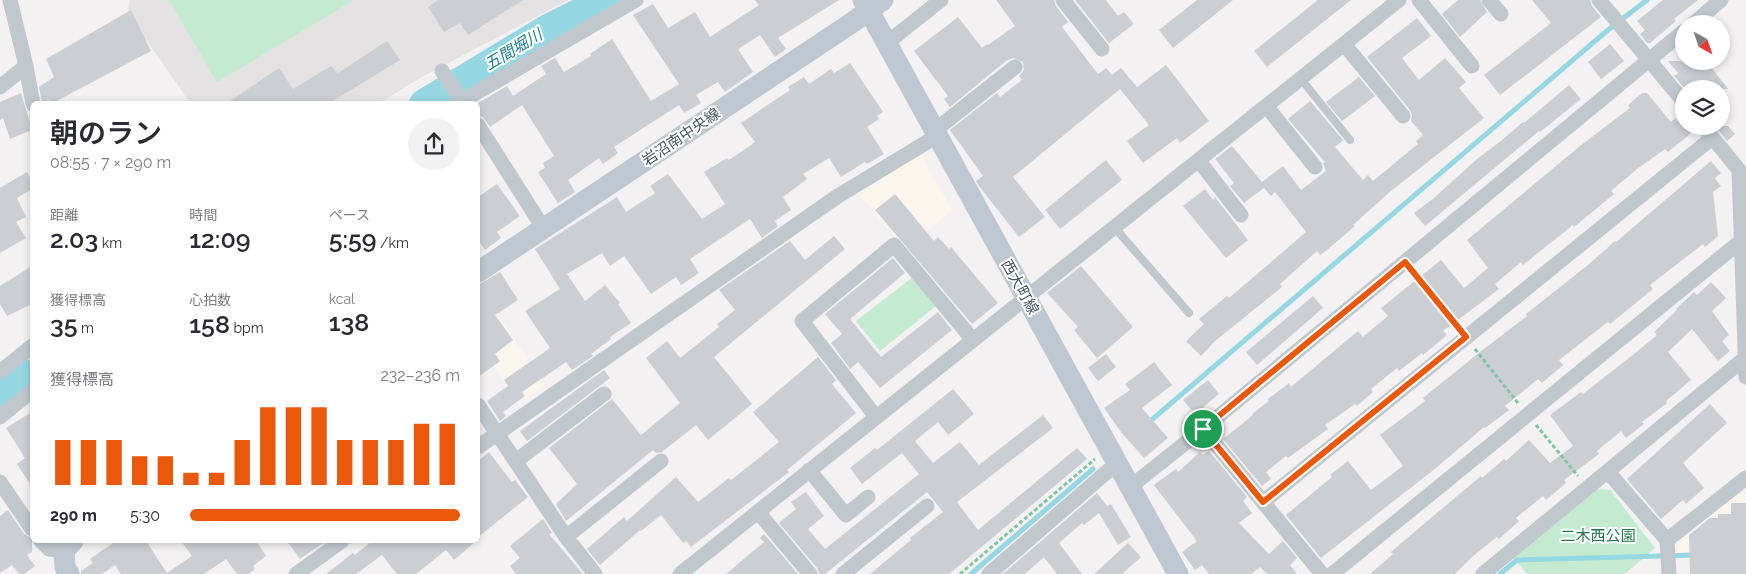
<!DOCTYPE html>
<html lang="ja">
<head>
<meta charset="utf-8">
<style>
	:root { --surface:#fff; --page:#f2f2f3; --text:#2b2b33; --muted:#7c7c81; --accent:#ea580c }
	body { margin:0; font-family:Raleway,"Noto Sans JP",sans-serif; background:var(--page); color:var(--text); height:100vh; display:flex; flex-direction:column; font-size:19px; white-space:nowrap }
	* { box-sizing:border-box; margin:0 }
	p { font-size:16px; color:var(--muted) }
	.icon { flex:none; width:28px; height:28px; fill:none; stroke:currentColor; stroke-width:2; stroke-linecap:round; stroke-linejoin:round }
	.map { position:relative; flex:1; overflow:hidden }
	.side { position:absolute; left:30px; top:101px; width:450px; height:442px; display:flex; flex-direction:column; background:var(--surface); border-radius:8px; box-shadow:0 2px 8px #0003 }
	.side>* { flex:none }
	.needle { width:32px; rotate:140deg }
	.buttons { position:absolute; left:1675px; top:15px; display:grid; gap:10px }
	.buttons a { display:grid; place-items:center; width:55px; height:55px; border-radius:50%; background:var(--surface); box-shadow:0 2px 8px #0003; font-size:25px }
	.pin { position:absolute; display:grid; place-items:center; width:42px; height:42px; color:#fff; margin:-21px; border:2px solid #fff; border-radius:50%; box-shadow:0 1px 5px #0007 }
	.round { display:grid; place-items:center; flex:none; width:52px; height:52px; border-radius:26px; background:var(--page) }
	.overview { display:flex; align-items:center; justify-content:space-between; height:85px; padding:0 20px }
	h1 { font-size:28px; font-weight:600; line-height:38px }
	.figures { display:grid; grid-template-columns:repeat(3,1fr); gap:8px; height:85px; padding:5px 20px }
	.figures div { display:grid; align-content:center }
	.figures b { font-size:25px; font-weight:600 }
	.figures small { font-size:14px; font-weight:400 }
	.figures p { font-size:14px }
	.chart { height:140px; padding:10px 20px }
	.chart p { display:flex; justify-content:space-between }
	.chart svg { width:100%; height:90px; margin-top:5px; stroke:var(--accent); stroke-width:6 }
	ul { padding:0 20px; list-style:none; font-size:16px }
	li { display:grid; grid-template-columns:80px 60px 1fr; align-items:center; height:38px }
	li i { height:12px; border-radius:6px; background:var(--accent) }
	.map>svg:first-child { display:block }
</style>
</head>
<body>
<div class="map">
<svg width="1746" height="574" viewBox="0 0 1746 574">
	<rect width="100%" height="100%" fill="#f3f1f1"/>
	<path fill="#fbf6ed" d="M919,151L952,210L906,249L855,190Z
		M478,285L545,385L519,403L478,341Z
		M1746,493V550L1672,553L1670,545L1730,495Z"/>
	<path fill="#e4e2e2" d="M129,0H568L420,78L378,104H191L128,14Z"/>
	<path fill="#c4ebd1" d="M169,0H354L217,82Z
		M913,277L936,306L880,351L856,321Z
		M1597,489L1610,490L1655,548L1625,574H1527L1513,557Z"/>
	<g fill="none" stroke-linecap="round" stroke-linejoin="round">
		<path stroke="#96d7e4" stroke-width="5" d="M1148,423L1608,30L1647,0
			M971,574L1093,469
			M1500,574L1517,560L1696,555"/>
		<path stroke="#96d7e4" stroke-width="30" d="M424,104L548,29L606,0
			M0,397L32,374"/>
	</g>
	<path fill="#cbced3" d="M438,0H523L468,35L460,23L444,32L428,7Z
		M755,0H839L778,38L786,49L775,57L760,35L738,49L753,72L725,92L718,82L696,95L701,103L684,113L679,105L614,147L618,153L603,164L599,158L568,180L575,192L558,203L538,172L545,168L543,163L554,156L522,105L490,127L483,117L478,116V103L507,86L513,96L546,74L541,66L555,58L564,72L591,56L590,54L612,39L651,101L679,84L633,15L653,4L668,28L695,12L710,37L759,5Z
		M996,0H1054L1056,6L1068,22L1062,27L1098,74L1106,68L1112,75L1121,68L1137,87L1166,65L1209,121L1180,143L1177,138L1143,163L1127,141L1149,125L1120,89L1013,177L1045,217L1019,237L979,186L976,181L983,176L950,130L997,93L1000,97L1022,80L1019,76L1024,70L1023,62L1014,58L1007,60L950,107L944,99L948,96L914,51L958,17L982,48L987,44L988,45L1015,26Z
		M1075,0H1106L1118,16L1124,12L1134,24L1109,43Z
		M1197,0H1233L1173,48L1159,30Z
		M1318,0H1351L1267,67L1254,51Z
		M1458,0H1480L1487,12L1460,37L1442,14Z
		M1532,0H1590L1592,6L1601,17L1500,95L1484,75L1551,23Z
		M1663,0H1698L1674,19L1676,21L1650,43H1647L1640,34L1645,30L1637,21Z
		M131,10L151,51L51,104L49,100L42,103L39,87L54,77L46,59Z
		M1417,18L1431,36L1402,58L1419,80L1445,58L1466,82L1459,88L1484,118L1392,190L1353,225L1355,226L1327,250L1320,255L1317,251L1280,284L1282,287L1214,342L1201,356L1186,341L1204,324L1199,319L1227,296L1229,298L1306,232L1275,192L1271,196L1264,188L1244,203L1230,186L1234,183L1215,159L1232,146L1262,182L1283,166L1301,190L1326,171L1323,163L1325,162L1288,119L1310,101L1343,140L1335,147L1363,180L1368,175L1373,181L1418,144L1416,141L1423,135L1411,121L1412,115L1410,110L1367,57Z
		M387,41L400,60L328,104H226L279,68L293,89L331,66L338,73Z
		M1610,44L1624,61L1601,79L1588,62Z
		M1668,61H1706L1728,89H1685L1674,76L1678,73Z
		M850,63L883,112L877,116L879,119L867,127L884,154L867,164L865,162L841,177L829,158L803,174L807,179L783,197L791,210L775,221L778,226L762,238L750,219L690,259L699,273L681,285L676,277L651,294L624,256L610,266L602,253L567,274L585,301L605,285L620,303L618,304L631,323L610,337L611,339L591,354L593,356L572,370L566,362L522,392L525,396L503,412L506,416L500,421L487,401L508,386L504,380L550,348L525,311L560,289L535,249L617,197L626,212L655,193L650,186L668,174L702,219L725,204L704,172L727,158L729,160L755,142L741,123L790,90L788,87L804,77L809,84L831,69L834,73Z
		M1359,77L1375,96L1342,121L1326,102Z
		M1569,85L1581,99L1540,132L1539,131L1425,226L1414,213L1434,198L1477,159L1501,141L1523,122L1524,123Z
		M21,93L32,130L10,139L3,118L0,120V102Z
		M1642,93H1647L1671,122L1675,118L1682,126H1694L1695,130L1668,152L1665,149L1637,169L1611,191L1614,194L1574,227L1573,225L1523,265L1521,262L1495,284L1499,289L1443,331L1447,335L1423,355L1422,353L1399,371L1397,368L1371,389L1373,392L1357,406L1355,404L1325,425L1328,429L1288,458L1286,456L1266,472L1271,479L1262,486L1223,439L1253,415L1252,414L1269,401L1268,399L1289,383L1291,387L1358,331L1363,337L1388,316L1381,308L1441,260L1464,288L1488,268L1467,240L1580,146L1630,108L1628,105Z
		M1715,126H1728L1735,134L1727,141Z
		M1106,160L1122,180L1060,229L1045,210Z
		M1711,161L1721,173L1715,178L1721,186L1713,192L1718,236L1705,247L1703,244L1650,285L1653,289L1610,324L1608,322L1559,360L1563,365L1542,383L1538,379L1505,406L1509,410L1485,428L1484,427L1436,468L1321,558L1286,515L1332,477L1330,475L1348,461L1371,490L1403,466L1380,435L1425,401L1423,398L1480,352L1527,316L1526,314L1588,265L1615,241L1616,242Z
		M27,172L32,183V189L17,198L26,217L16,222L26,238L0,253V188Z
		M497,184L520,216L497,232L501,238L485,250L478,240V197Z
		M1205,189L1213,200L1215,197L1248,240L1226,258L1183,206Z
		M895,194L934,241L938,237L949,249L951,247L998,303L972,324L875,210Z
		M834,236L845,249L714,357L752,404L708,440L696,425L662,452L656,453L653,450L566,521L556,504L577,484L549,448L612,399L641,435L680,403L646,358L667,341L680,358L719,327L717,324L735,310L719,290L790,241L805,260Z
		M893,258L905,273L850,319L881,357L938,312L952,330L880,388L858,362L850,369L831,343L842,334L825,314Z
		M32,266V304L7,316L0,304V286Z
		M1081,266L1133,327L1097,358L1074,330L1078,327L1047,293Z
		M500,272L518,300L495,315L513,340L495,354L500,361L478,377V285Z
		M1711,282L1726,298L1712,311L1729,335L1722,341L1730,351L1718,361L1692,329L1668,352L1691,380L1666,401L1667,403L1642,422L1644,424L1626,438L1621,431L1597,451L1599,454L1564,480L1566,483L1546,500L1543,496L1516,518L1519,521L1499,539L1497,537L1472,557L1455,574H1370L1393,554L1391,552L1432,517L1481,476L1482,478L1504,459L1506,461L1529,440L1550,463L1573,446L1550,415L1581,392L1583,394L1634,354L1657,335L1654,332L1677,310L1676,309L1694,292L1697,295Z
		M1313,296L1323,308L1257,365L1246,352Z
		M1106,354L1116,367L1098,381L1088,368Z
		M818,357L836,380L832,384L856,413L787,470L789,472L691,547L686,541L683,543L661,515L641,531L640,530L600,565L587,549L624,517L627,521L676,477L698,502L729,478L731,480L779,442L753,412Z
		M1154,362L1172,385L1142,408L1168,438L1144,458L1121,432L1104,408L1130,390L1125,384Z
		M604,370L610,378L527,441L520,431Z
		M1208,380L1219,394L1195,414L1183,400Z
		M953,389L974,414L948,435L938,422L915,441L933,463L960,442L979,465L1043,415L1053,428L957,502L978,530L1077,448L1087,459L949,574H870L911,540L910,538L943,512L927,492L825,574H819L817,568L779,523L796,509L791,502L806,492L824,516L808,529L825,549L919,474L902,453L862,484L850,468L875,448L877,450Z
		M1710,404L1727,423L1683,463L1704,488L1686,504L1683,500L1661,519L1627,479Z
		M32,412V487L17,464L25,458L6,428Z
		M1209,451L1247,497L1243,501L1252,513L1239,523L1269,554L1283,541L1297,558L1290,565L1297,574H1267L1260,567L1251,574H1209L1202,565L1195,570L1182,552L1197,541L1154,485L1176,469L1178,472L1200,452L1203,455Z
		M489,452L512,482L515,480L528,497L478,537V461Z
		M1097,493L1107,506L1111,504L1131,537L1118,545L1099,513L1084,525L1082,523L1059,543L1082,574H1057L1044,557L1025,574H1003Z
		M1731,503H1746V574H1690L1689,535L1710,518H1718V514H1731Z
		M8,510L24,534L32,538V552L27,555L35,566L24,574H19L12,565L0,573V516Z
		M543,519L552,533L549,534L583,574H516L510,566L520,558L510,546Z
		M764,534L798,574H726L764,542L760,538Z
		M116,541H146L167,573L192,556L181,541H256L266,556L253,566L255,569L248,574H237L226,559L204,574H121L115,565L102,574H81V571L93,563L90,559Z
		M287,541H326L300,559Z
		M372,541H476L454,560L446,550L416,574H397L382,555L356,574H326L353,553L355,555Z
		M1128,543L1141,557L1122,574H1094Z"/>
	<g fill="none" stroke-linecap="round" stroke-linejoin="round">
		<path stroke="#80c6a0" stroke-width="3" stroke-dasharray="4 2.5" stroke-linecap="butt" d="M1414,273L1457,326
			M1475,349L1518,403
			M1536,425L1578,476
			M960,574L1095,459"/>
		<path stroke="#c0c8ce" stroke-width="8" d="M1301,79L1350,140
			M1115,228L1189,313"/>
		<path stroke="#c0c8ce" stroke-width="15" d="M1063,0L1102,49
			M1419,0L1472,66
			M1489,0L1501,14
			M1599,0L1684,102
			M1693,24L1721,0
			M887,43L941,0
			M1344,44L1403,116
			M26,66L33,104
			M442,71L464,104
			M0,87L26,66L10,0
			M457,104L636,0
			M1267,107L1315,167
			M478,125L544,229
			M1703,126L1739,170L1746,377
			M934,131L1015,67
			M1199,161L1241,215
			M0,372L32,346
			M478,405L566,537L595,574
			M0,417L32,391
			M876,417L802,321L894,245L973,340
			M1203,429L1322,574
			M478,447L838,196L937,136
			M516,461L604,394
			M809,470L846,515L868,497
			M1608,472L1667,540L1669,574
			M0,482L32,529
			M1130,487L1203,429L1684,31
			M1263,502L1712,138
			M758,512L810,574
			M566,537L661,461
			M1667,540L1746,478
			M41,541L49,549L64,551
			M296,574L342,541
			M680,574L1399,0
			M843,574L927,506
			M989,574L1116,464
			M1332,574L1741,241
			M1483,574L1745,358"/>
		<path stroke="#bfc8d0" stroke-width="21" d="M863,0L1178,574
			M478,272L853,22L883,0
			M69,574L65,567L64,551L73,541"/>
	</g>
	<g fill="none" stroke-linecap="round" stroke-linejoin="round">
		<defs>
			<path id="route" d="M1405,262L1466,337L1263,502L1203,429Z"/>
		</defs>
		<use href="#route" stroke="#fff" stroke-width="10"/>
		<use href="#route" stroke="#ea580c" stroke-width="6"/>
	</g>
	<g text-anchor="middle" stroke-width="4" stroke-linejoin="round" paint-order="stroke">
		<g font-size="15" fill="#4a555c" stroke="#fff">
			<text transform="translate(681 137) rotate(-34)" y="5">岩沼南中央線</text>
			<text transform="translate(1020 287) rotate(61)" y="5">西大町線</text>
		</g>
		<g font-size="15" fill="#217748" stroke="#fff">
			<text x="1598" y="541">二木西公園</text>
		</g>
		<g font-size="16" font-style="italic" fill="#1a7e90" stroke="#fff">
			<text transform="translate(513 49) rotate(-31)" y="6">五間堀川</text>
		</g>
	</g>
</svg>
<div class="buttons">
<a><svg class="needle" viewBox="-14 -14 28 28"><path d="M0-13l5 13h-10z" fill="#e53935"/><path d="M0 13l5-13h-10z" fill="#7c7c81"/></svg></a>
<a><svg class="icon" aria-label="layers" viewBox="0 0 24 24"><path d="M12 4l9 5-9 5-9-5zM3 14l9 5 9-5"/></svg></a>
</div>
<div class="pin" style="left:1203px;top:429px;background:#1e9e55"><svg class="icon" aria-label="arrive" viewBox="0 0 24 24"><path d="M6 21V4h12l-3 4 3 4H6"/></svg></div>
<section class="side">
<div class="overview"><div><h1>朝のラン</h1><p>08:55 · 7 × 290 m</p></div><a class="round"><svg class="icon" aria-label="share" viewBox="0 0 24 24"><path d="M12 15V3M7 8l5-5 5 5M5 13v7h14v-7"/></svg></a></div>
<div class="figures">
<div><p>距離</p><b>2.03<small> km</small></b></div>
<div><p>時間</p><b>12:09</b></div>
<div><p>ペース</p><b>5:59<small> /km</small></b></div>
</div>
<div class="figures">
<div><p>獲得標高</p><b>35<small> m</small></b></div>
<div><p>心拍数</p><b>158<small> bpm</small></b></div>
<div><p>kcal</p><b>138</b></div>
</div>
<div class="chart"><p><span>獲得標高</span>232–236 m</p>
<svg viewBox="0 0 160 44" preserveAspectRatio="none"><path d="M5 44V22M15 44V22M25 44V22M35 44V30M45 44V30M55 44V38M65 44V38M75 44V22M85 44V6M95 44V6M105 44V6M115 44V22M125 44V22M135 44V22M145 44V14M155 44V14"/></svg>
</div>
<ul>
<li><b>290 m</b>5:30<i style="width:100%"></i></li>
</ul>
</section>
</div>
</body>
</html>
